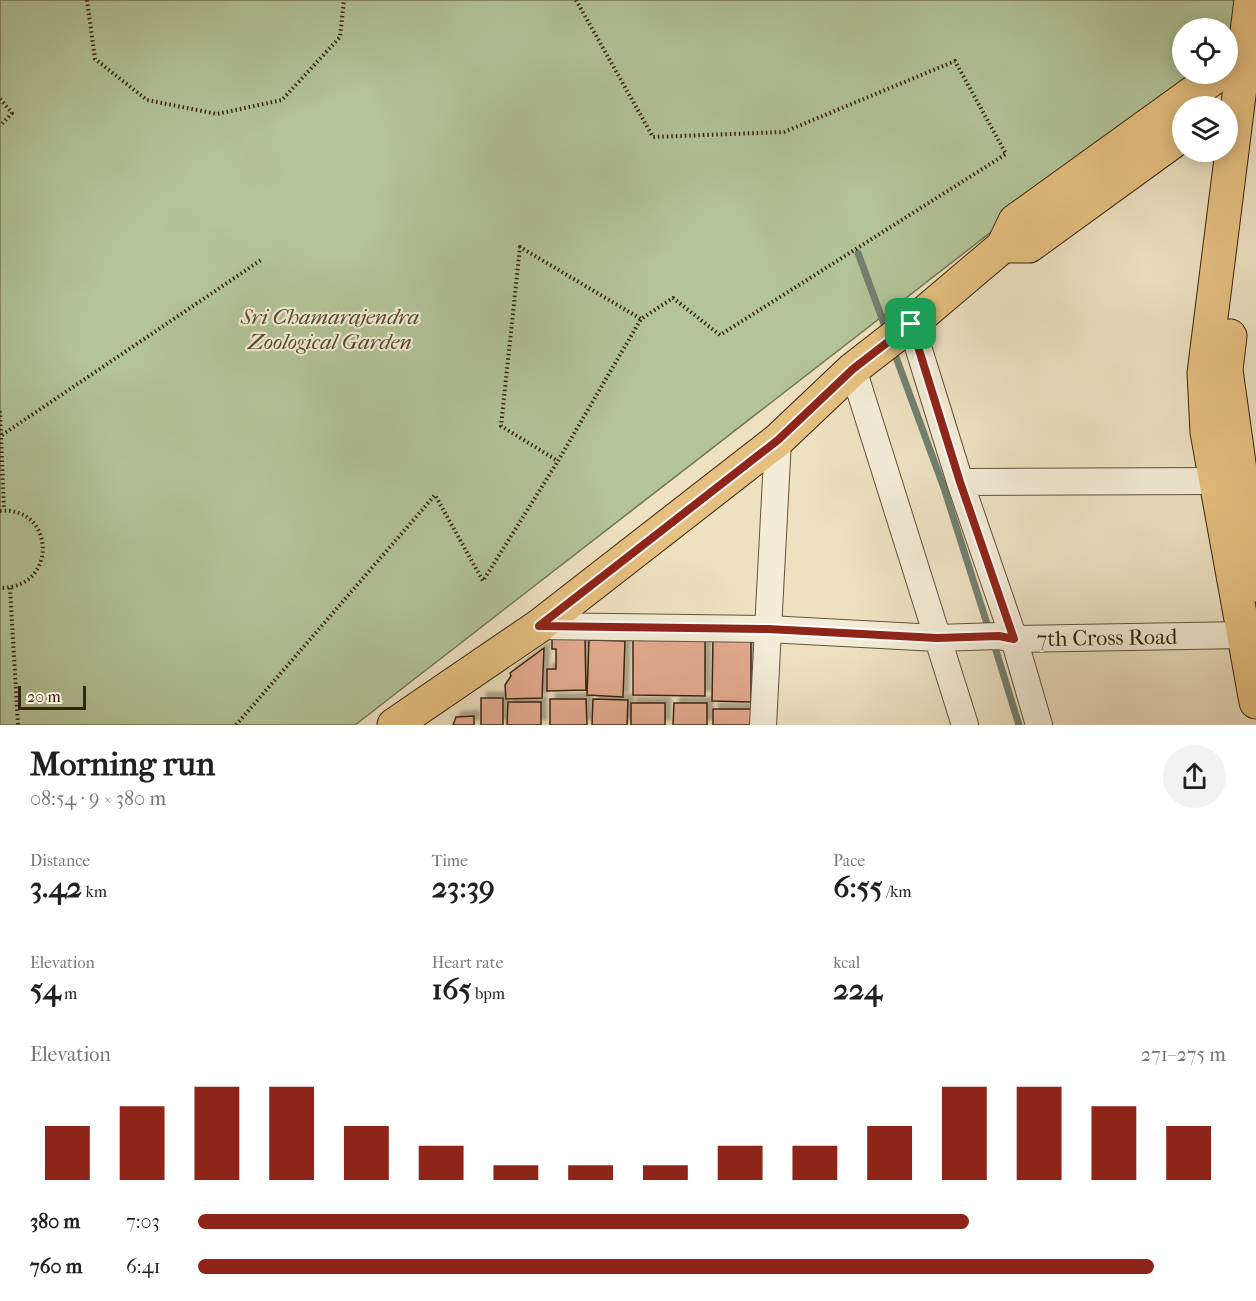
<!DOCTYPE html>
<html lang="en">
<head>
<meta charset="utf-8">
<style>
	:root { --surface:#fff; --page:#f2f2f2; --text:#202124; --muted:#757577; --accent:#8f2418 }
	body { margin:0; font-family:"IM FELL French Canon",serif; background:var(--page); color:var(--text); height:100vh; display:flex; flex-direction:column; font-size:22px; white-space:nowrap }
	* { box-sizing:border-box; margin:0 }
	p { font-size:20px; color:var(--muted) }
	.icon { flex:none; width:33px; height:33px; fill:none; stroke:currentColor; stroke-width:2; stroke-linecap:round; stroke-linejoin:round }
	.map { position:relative; height:725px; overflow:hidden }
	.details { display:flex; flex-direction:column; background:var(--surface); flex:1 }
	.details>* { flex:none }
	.fabs { position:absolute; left:1172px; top:18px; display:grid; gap:12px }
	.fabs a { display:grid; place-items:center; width:66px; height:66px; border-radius:50%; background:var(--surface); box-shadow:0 3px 15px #0003; font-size:30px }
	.scale { position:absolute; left:18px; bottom:15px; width:68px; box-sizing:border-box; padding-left:6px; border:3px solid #38230e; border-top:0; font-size:16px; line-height:21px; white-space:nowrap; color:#38230e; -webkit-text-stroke:4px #f3ecd7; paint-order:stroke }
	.pin { position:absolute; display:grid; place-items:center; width:51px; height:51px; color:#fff; margin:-26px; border-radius:12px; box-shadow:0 3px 9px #0006 }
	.round { display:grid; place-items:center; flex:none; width:63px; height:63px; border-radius:32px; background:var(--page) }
	.overview { display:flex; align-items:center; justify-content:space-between; height:102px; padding:0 30px }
	h1 { font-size:33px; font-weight:700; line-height:45px }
	.metrics { display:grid; grid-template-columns:repeat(3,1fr); gap:9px; height:102px; padding:6px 30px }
	.metrics div { display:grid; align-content:center }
	.metrics b { font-size:30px; font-weight:700 }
	.metrics small { font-size:16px; font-weight:400 }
	.metrics p { font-size:16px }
	.chart { height:168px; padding:12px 30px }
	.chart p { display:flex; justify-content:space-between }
	.chart svg { width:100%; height:108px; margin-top:6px; stroke:var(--accent); stroke-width:6 }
	ul { padding:0 30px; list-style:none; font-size:20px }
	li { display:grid; grid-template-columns:96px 72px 1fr; align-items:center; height:45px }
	li i { height:15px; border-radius:8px; background:var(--accent) }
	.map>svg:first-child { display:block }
</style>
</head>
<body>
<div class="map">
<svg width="1256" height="725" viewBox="0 0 1256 725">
	<defs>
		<filter id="shadow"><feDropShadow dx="5.5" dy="-5.5" stdDeviation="1.5" flood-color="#0004"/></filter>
	</defs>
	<rect width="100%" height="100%" fill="#ede1c1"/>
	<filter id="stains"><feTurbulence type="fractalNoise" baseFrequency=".00333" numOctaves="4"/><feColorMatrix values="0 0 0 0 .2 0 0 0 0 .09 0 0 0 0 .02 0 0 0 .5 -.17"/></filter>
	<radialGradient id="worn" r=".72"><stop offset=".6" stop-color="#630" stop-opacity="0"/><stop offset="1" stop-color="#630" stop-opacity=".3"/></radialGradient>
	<path fill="#b2c498" stroke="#757453" stroke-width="1.5" d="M0,0H1242L1243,36L1227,49V28H1182V74H1195L355,725H0Z"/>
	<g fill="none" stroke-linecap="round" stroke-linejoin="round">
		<path stroke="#728070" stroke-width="7" d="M858,253L887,332
			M893,349L944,488L989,630
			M993,641L1019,725"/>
	</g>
	<path fill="#e5ab90" stroke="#38230e" stroke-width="1.5" filter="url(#shadow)" d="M585,637L586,690L547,691V669H556V649H552V638Z
		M713,637L751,638V702L712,701Z
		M633,639L705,640V696L633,695Z
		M589,640L625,641L623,697L587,695Z
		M544,648L542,698L506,699L505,685L511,676L510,673Z
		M481,698H503V725H481Z
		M550,699H586L587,725H550Z
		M593,699L628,700L627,725H592Z
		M508,702H541V725H507Z
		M631,703H665V725H631Z
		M674,703H707V725H673Z
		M713,709H753V725H713Z
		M474,716V725H453L456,717Z"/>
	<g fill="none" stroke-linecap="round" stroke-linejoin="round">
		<defs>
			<path id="minor" d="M911,324L960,482L1014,639L1039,725
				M853,369L965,725
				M960,482L1216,481
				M539,626L768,629L937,638L999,636L1014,639L1243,635
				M763,725L778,440"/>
			<path id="major" d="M1251,0L1204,373L1207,432L1256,702
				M1003,246H1029L1182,135
				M1230,336L1226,370L1256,585
				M394,725L539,626L778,440L853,369L911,324L1003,246L1015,221L1219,74"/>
		</defs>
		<use href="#minor" stroke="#65523b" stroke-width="28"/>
		<use href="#major" stroke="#38230e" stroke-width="35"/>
		<path stroke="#38230e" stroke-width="4" stroke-dasharray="1.5 3" stroke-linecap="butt" d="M87,0L95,59L147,100L217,114L282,100L340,37L344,0
			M576,0L653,137L784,132L955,61L1006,154L720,335L673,298L641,319L558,461L501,426L520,247L641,319
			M0,99L12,113L0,126
			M0,411L4,510
			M2,435L261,260
			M0,511C54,505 60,588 0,588
			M10,588L18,725
			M236,725L435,495L483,581L558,461"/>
		<use href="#minor" stroke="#f3ecd7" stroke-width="26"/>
		<use href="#major" stroke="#e6c080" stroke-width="33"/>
	</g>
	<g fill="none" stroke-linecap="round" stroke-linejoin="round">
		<defs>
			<path id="route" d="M911,324L960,482L1014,639L999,636L937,638L768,629L539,626L778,440L853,369Z"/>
		</defs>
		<use href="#route" stroke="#fff" stroke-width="12"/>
		<use href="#route" stroke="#8f2418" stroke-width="8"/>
	</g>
	<g text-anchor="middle" stroke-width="4.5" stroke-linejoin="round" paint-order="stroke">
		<g font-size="22" font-style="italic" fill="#564b30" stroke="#f3ecd7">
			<text x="330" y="324">Sri Chamarajendra<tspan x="330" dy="25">Zoological Garden</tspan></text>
		</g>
		<g font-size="22" fill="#38230e" stroke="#f3ecd7">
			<text transform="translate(1107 637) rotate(-1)" y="8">7th Cross Road</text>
		</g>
	</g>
	<rect width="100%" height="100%" filter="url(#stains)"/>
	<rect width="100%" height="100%" fill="url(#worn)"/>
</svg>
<div class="fabs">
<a><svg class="icon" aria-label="locate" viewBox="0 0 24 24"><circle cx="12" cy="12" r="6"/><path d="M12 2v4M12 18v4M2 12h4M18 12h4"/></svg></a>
<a><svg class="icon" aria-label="layers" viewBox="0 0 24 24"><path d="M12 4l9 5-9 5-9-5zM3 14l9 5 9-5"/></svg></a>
</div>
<div class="scale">20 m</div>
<div class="pin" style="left:911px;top:324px;background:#1e9e55"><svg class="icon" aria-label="arrive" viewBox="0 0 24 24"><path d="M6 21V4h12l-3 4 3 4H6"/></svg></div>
</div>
<section class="details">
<div class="overview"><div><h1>Morning run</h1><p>08:54 · 9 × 380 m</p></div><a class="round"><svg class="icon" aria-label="share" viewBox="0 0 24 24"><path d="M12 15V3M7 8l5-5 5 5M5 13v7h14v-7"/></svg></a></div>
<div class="metrics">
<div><p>Distance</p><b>3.42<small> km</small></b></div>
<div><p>Time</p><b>23:39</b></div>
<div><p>Pace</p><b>6:55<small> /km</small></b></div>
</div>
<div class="metrics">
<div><p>Elevation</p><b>54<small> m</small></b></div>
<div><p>Heart rate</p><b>165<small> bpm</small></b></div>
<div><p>kcal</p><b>224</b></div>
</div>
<div class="chart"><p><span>Elevation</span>271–275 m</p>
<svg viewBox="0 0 160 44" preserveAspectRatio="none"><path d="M5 44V22M15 44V14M25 44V6M35 44V6M45 44V22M55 44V30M65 44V38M75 44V38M85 44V38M95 44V30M105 44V30M115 44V22M125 44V6M135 44V6M145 44V14M155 44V22"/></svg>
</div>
<ul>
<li><b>380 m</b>7:03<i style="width:75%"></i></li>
<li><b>760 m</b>6:41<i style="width:93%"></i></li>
</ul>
</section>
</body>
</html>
